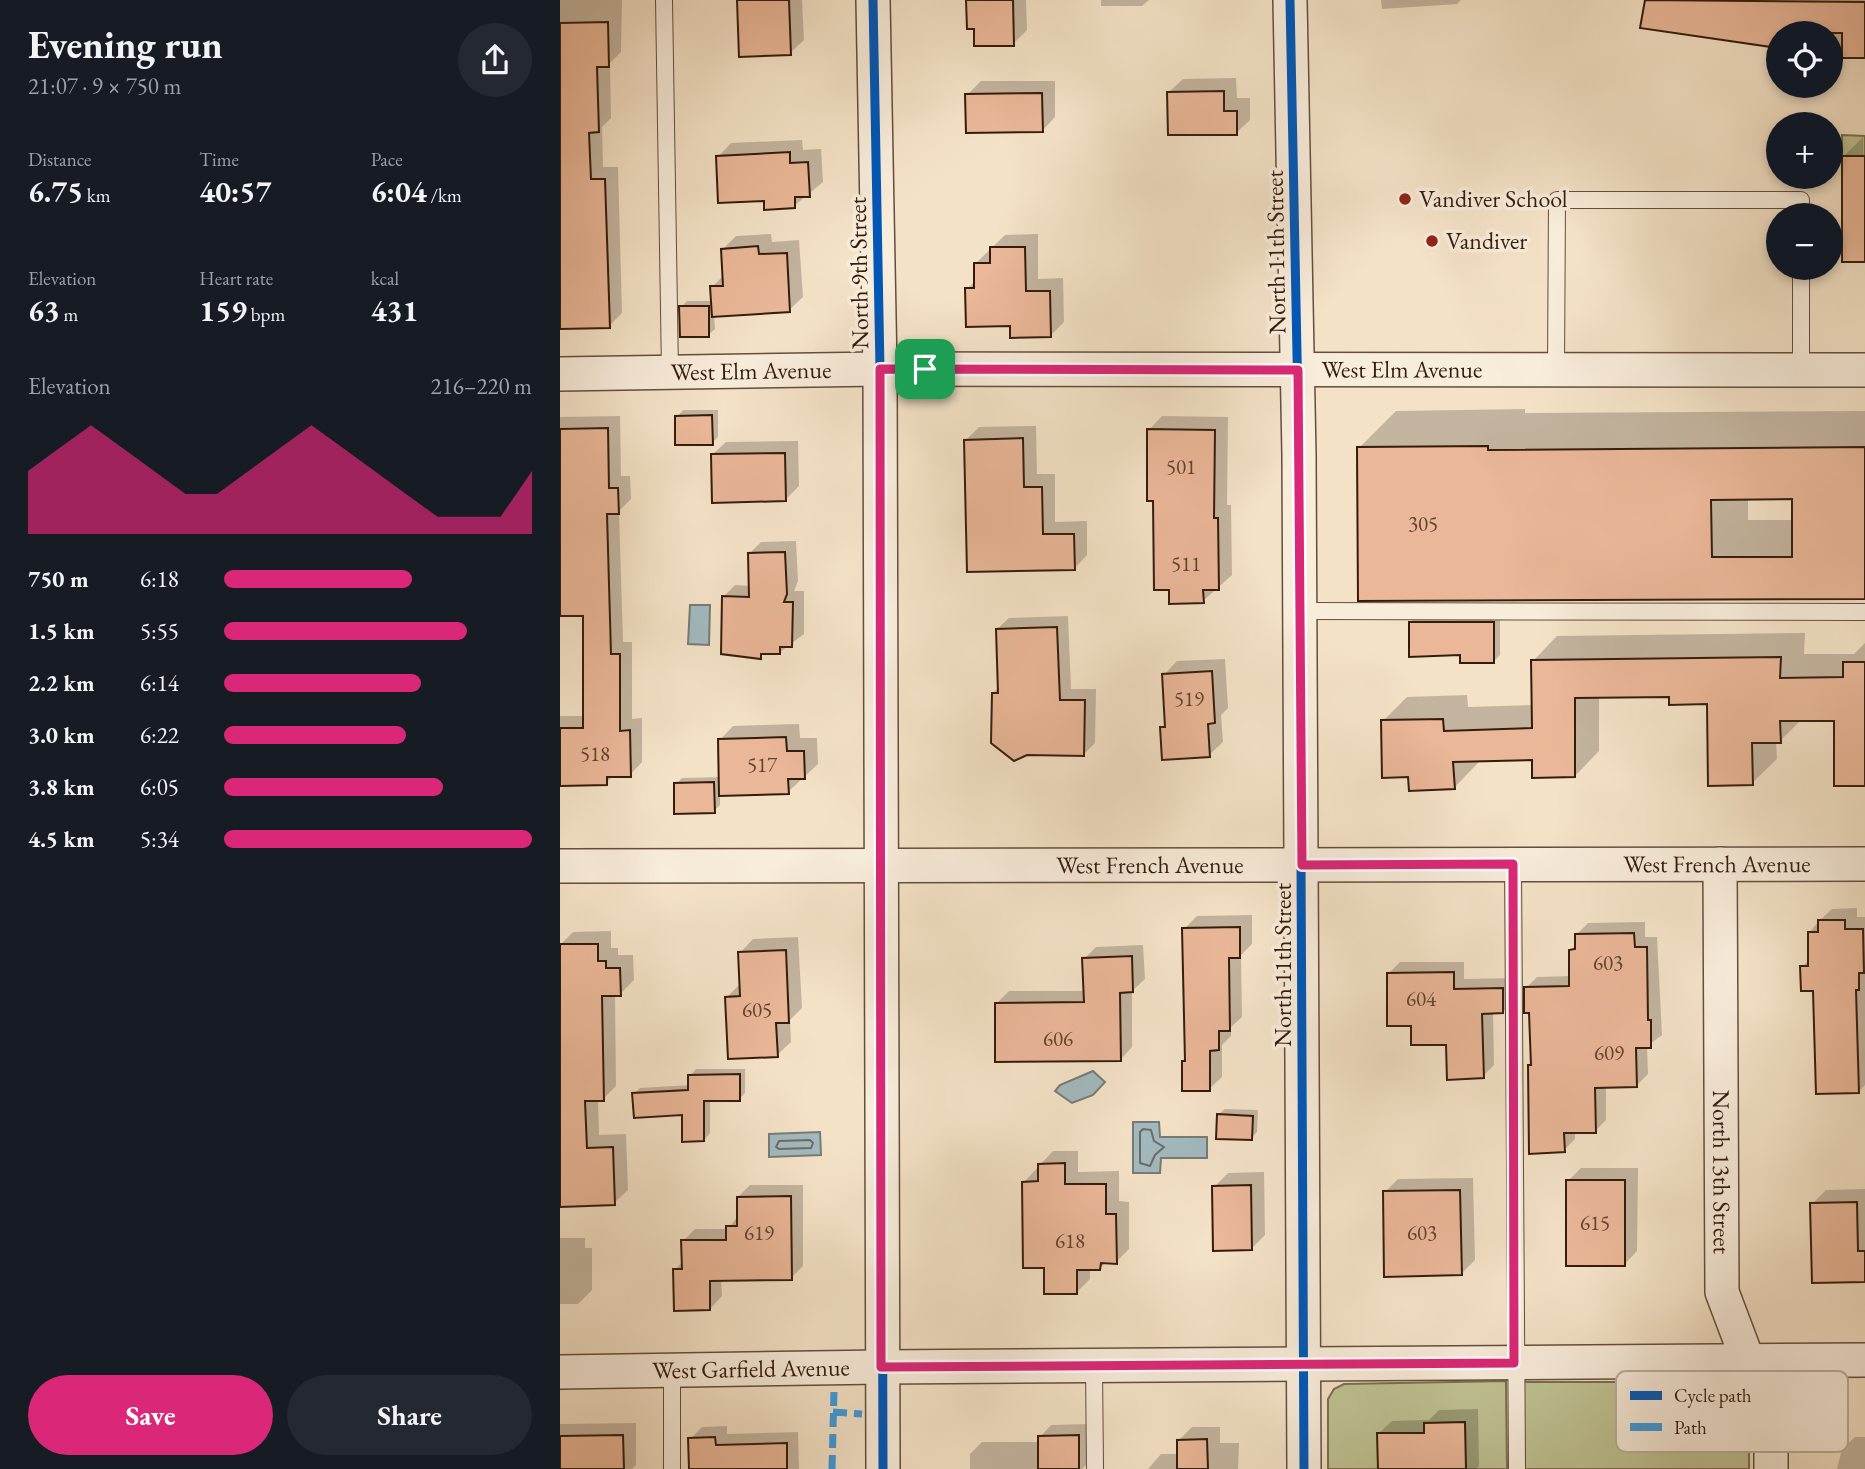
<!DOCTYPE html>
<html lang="en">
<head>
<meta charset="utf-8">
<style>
	:root { --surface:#171b24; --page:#242831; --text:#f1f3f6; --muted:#9ea1a6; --accent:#db2777 }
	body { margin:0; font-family:"EB Garamond",serif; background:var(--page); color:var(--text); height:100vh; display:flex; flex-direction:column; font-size:26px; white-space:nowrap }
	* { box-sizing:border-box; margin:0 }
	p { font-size:23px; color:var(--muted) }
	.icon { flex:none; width:38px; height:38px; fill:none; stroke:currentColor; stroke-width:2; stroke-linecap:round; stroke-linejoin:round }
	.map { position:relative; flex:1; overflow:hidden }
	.drawer { display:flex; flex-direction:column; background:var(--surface); width:560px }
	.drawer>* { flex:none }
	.tools { position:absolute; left:1206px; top:21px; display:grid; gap:14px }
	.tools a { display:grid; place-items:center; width:77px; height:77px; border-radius:50%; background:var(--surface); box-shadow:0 4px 10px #0003; font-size:35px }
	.pin { position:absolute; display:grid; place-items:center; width:60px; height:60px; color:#fff; margin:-30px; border-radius:14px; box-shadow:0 4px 10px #0006 }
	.round { display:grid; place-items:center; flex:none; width:74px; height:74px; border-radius:37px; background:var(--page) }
	.headline { display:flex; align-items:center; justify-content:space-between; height:119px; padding:0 28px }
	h1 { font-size:38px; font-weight:700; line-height:52px }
	.stats { display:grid; grid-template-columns:repeat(3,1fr); gap:10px; height:119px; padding:7px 28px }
	.stats div { display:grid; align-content:center }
	.stats b { font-size:30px; font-weight:700 }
	.stats small { font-size:19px; font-weight:400 }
	.stats p { font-size:19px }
	.chart { height:196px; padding:14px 28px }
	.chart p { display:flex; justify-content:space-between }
	.chart svg { width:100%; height:126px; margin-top:7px; fill:var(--accent); opacity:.7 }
	.button { display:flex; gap:14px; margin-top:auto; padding:14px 28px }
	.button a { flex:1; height:80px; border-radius:42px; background:var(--accent); color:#fff; font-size:28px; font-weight:700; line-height:80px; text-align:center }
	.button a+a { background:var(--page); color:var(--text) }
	ul { padding:0 28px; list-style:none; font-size:23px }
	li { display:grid; grid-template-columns:112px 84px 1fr; align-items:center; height:52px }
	li i { height:18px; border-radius:9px; background:var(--accent) }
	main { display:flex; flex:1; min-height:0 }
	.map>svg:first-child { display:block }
</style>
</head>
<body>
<main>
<section class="drawer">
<div class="headline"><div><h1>Evening run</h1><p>21:07 · 9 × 750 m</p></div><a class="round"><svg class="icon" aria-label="share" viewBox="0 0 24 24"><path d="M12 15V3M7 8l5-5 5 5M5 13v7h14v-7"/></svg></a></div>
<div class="stats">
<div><p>Distance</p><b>6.75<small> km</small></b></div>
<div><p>Time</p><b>40:57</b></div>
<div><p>Pace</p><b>6:04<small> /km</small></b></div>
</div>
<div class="stats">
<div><p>Elevation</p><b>63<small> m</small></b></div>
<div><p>Heart rate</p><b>159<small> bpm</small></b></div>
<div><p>kcal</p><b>431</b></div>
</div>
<div class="chart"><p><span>Elevation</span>216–220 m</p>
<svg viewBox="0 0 160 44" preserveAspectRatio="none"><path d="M0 44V22L10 14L20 6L30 14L40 22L50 30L60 30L70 22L80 14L90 6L100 14L110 22L120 30L130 38L140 38L150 38L160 22V44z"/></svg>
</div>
<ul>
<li><b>750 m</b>6:18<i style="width:61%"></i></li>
<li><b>1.5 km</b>5:55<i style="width:79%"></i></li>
<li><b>2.2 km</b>6:14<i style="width:64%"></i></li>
<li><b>3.0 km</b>6:22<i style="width:59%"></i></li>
<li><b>3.8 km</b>6:05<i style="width:71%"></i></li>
<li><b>4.5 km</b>5:34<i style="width:100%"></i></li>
</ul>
<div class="button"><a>Save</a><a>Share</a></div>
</section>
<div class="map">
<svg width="1305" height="1469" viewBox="0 0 1305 1469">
	<rect width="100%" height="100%" fill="#f4e2c7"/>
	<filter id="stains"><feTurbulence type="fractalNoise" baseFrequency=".00286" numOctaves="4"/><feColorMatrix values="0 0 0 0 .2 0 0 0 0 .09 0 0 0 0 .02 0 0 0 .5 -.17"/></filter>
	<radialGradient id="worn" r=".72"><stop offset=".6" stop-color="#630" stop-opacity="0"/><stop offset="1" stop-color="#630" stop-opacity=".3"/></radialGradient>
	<path fill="#bfc293" stroke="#7a6f50" stroke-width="2" d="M1282,135L1305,136V262H1282Z
		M946,1381L947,1469H768V1399L774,1389L784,1384Z
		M963,1382H1173L1189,1399V1469H965Z"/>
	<path fill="#a2bac0" stroke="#767b78" stroke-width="2" d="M130,605H150L149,645L128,644Z
		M533,1071L545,1082L533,1095L512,1103L495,1091L500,1085Z
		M573,1122H599L600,1137H647V1158H601L600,1173H573Z
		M260,1132L261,1155L209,1157V1134Z"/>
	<path fill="#0003" fill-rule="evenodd" d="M0,0H62L61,52L50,63L51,118L42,127L43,167H58L62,313L49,326L0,327Z
		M178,0H242L244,40L230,53Z
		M408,0H466L467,30L453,44Z
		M541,0H589L582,6H541Z
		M821,0H901L897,4L822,9Z
		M1087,0H1305V56L1270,55V33H1218V47L1082,27Z
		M676,78L677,98H690V120L676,133L609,92L623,79Z
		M421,81H495V117L482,131L407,95Z
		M1303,137L1305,260H1283L1284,156Z
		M242,140L243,150L261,149L263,182L234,206L158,157L171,143Z
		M211,234L212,242L239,240L243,297L229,310L154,315L155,329L148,335L121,307L127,301H153L152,287L164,275L162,250L176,236Z
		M478,234V279L503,278L504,322L490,336L451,325L407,289L416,280V263L445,235Z
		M965,409V413L1305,411V597L800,599L799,448L836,411ZM1188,498H1234V520H1188Z
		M123,410H158V437L152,443L117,417Z
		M60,416L61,476H70L71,499L59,511L63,642H72V719L82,718V762L70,775H54L46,783L0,784V716H25V614L0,615V417Z
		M602,416L668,417L667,505H671L672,575L643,601L595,500L589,430Z
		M476,426L477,474H495V522L527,521V555L514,569L408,571L406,440L419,427Z
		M238,441L239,486L225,500L152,455L166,442Z
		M236,541L238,581L234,591H244V634L219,653L205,652L200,657L163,597L175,585L191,586L189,554L201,542Z
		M508,616L511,689H536L535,743L523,755L433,693L439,687L437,629L449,618Z
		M857,616H940V655L934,661L901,653L851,622Z
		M1245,633L1244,654H1294L1305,643V784H1275V720L1242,719L1220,741H1216L1217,759L1192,783L1149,703L1111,695L1039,696V751L1015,776L974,758L918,760V763L894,788L850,775L823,721L847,697L907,695L908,707L973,705V661L997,636Z
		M665,659L668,708L661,715L663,742L649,755L602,728L607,723L604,675L617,661Z
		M239,724L240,738H257L258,764L228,792L160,794V805L154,811L116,784L122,778L161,777L160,740L173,726Z
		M1297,908V917H1305V1085L1299,1091L1242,967L1250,959L1249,933L1259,921L1272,909Z
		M692,915V944L681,955L682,1017L671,1027V1036L662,1045V1077L649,1089L624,1062L626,1059L624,929L637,916Z
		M1085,922V937H1097L1102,1035L1087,1046L1088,1074L1077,1085L1046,1086V1120L1035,1131H1015V1139L1004,1150L970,1066L972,1063L971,1011L966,988L977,977L1011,976L1010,950L1017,944V934L1028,923Z
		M51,931V948H58V955H73L74,980L60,994H55L56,1086L43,1099H38L39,1135L66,1134L68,1190L54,1203L0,1205V945L13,932Z
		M238,937L242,1008L230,1020L231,1042L217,1055L166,998L180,984V953L193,939Z
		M583,945L585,979L572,991V1047L561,1059L437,1003L449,991H525L524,959L536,947Z
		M840,962H904V979L954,978V1000L943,1012H933L934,1065L923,1076L887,1043L853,1024L829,973Z
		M136,1069H185V1093L179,1099L150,1100V1133L144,1140L124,1113L74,1094L80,1088L130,1085V1076Z
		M665,1109L698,1110L697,1132L691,1138L658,1115Z
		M493,1151H518V1172L559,1171V1201L569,1202V1249L556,1262H546L540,1268H530V1279L516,1293L486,1266L464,1182Z
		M1021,1168H1078L1077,1251L1064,1265L1008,1181Z
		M704,1172L705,1235L692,1248L654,1187L668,1173Z
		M913,1178L915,1260L901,1274L825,1192L838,1179Z
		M190,1185H243V1266L231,1278L161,1279L162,1296L150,1309L115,1270L123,1261V1241L135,1229H168L178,1216V1197Z
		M1305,1189V1281L1254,1282L1252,1204L1266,1190Z
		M0,1238H25V1248H32V1290L18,1304H0Z
		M918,1409L919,1466L916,1469H819L818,1434L832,1421L869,1420L879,1410Z
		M76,1423V1465L72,1469H0V1424Z
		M530,1424V1461L522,1469H410V1454L422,1442H480V1437L491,1425Z
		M167,1426V1434L238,1432L239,1469H131L130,1439L142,1427Z
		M632,1427H660V1443H679L678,1469H588L601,1454H619V1440Z
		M1295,1437H1305V1469H1277L1282,1449Z"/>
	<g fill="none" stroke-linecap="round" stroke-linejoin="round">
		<path stroke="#6b6b66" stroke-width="2" d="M583,1129L591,1130L594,1141L604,1147L595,1155L590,1166L580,1163V1132Z
			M250,1140L253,1143L251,1148L219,1149L216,1147L219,1141Z"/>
	</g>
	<path fill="#eab798" stroke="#341c0c" stroke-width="2" fill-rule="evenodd" d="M177,0H229L231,55L179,57Z
		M406,0H453L454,46H414V29H407Z
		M1085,0L1305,2V58H1282V33H1218V48L1080,28Z
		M48,22L49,67H37L39,132L29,133L31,179H45L50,328L0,329V23Z
		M664,91V111H677V135H608L607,92Z
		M482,93L483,132L406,133L405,94Z
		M230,152V163L248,162L250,197H235V208L204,210V201L158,203L156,156Z
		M1282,156H1305V262H1282Z
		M198,246L199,254L227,253L230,312L152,317L150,286H163L161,249Z
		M430,247H465L466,291H490L491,337L450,338V326L406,327L405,288H414V263H430Z
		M119,306H149V337H120Z
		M152,415L153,445H115V416Z
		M48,428L49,488H58L59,514H47L51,654H60V731L70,730L71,777H47V785L0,786V728H23V616H0V429Z
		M587,429L655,430L654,518H658L659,590H643L644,603L609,604V590H594L593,501H587Z
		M463,438L464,487H482L483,534H514L515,570L407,572L404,440Z
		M928,446V450L1305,447V599L798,601L797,447ZM1232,499V557H1152L1151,500Z
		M225,453L226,501L152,503L151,454Z
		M225,552L227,594L224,602H233L232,647H220V654H201V659L161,654L162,596L189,597L188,553Z
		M849,622H934V663H900V655L849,657Z
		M497,627L500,700H525L524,756L467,755L454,761L431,743L432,693H438L436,629Z
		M1221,657L1220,678L1283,677V662H1305V786H1274V721H1220L1221,743H1192L1193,785L1148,786L1147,704L1109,705V697L1015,698V777L972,778V760L893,762L895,789L849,791L848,777L822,778L821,720L883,719L884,731L972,728L971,660Z
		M652,671L655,723L648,724L650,757L602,760L600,727H605L602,674Z
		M226,737L227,751H244L245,779H228L229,794L159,796L158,739Z
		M154,782L155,813L114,814V783Z
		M1258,920H1285V929H1303L1304,973H1299V990H1296L1299,1093L1256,1094L1253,991H1241L1240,966H1248V932H1258Z
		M680,927V958H669L670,1031H659V1050L650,1051V1091H622V1061H625L622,928Z
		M1074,933L1075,947H1087L1088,1020H1091V1048H1076L1077,1087L1035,1088L1036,1133H1004L1005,1152L969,1154L968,1065H971L969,1013H964V987L1009,986V950L1015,949V934Z
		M0,944H38V961H46V968H60L61,996H42L44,1101H25L27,1148L53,1147L55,1205L0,1207Z
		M226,950L229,1023H216L218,1057L168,1059L165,997L180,996L178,952Z
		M572,956L573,992L560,993L561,1061L435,1062V1003L524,1002L522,958Z
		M894,972V989L943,988V1013L922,1014L924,1078L887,1080L886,1045H851V1026H827V973Z
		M180,1074V1101H144V1141L122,1142V1115L74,1118L72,1093L128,1090V1075Z
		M657,1114L693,1116L692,1140L656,1139Z
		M505,1163V1184H546V1214H556L557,1264L541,1263L540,1270H517V1294H484V1268H463L462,1182L478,1181V1164Z
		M1006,1180H1065V1266H1006Z
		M691,1185L692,1250L653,1251L652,1186Z
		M900,1190L902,1275L824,1277L823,1191Z
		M231,1196L232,1280L150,1281V1310L114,1311L113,1269H122L121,1240H166V1226H177V1197Z
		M1297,1202L1298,1251H1305V1282L1252,1283L1250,1203Z
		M905,1422L906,1469H818L817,1433H864V1423Z
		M63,1435L64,1469H0V1436Z
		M519,1435V1469H478V1436Z
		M155,1437L156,1445L227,1443V1469H129L128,1438Z
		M647,1439L648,1469H617V1440Z"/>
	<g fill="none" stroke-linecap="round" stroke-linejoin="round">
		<defs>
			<path id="service" d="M104,0L110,372
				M996,370L997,200H1241V215
				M1241,370V268
				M740,611L1305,612
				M953,864L957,1469
				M534,1366L535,1469
				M112,1370V1469"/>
			<g id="minor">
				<path d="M313,0L320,369L323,1469"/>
				<path d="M730,0L739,455L744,1469"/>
				<path id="s1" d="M0,374L320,369L1305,370"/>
				<path id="s2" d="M1160,864L1162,1292L1188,1361L1211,1407V1469"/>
				<path id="s3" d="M0,866L1305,864"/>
				<path id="s4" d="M0,1372L321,1367L1305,1360"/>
			</g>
		</defs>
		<use href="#service" stroke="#644e3b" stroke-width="18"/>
		<use href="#minor" stroke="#644e3b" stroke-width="36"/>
		<use href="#service" stroke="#f8ecdb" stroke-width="16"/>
		<use href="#minor" stroke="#f8ecdb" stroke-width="33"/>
		<path stroke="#3e9bde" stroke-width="7" stroke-dasharray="14 7" stroke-linecap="butt" d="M273,1412L302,1414
			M272,1469L274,1390"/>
		<defs>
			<path id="cycleway" d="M313,0L320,369L323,1469
				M730,0L739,455L744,1469"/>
		</defs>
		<use href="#cycleway" stroke="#f8ecdb" stroke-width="13"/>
		<use href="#cycleway" stroke="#0057b8" stroke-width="9"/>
	</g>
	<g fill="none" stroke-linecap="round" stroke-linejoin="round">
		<defs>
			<path id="route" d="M320,369L738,370L742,865L953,864L954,1363L321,1367Z"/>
		</defs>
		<use href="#route" stroke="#fff" stroke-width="14"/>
		<use href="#route" stroke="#db2777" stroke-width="9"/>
	</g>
	<g fill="#8f2418" stroke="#f8ecdb" stroke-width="2.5">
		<circle cx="845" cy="199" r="7"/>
		<circle cx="872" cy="241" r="7"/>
	</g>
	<g text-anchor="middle" stroke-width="7" stroke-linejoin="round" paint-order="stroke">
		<g font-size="21" fill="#62432f">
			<text x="621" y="474">501</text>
			<text x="863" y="531">305</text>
			<text x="626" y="571">511</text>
			<text x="629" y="706">519</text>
			<text x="35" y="761">518</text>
			<text x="202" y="772">517</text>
			<text x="1048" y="970">603</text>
			<text x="861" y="1006">604</text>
			<text x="197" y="1017">605</text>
			<text x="498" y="1046">606</text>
			<text x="1049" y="1060">609</text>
			<text x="1035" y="1230">615</text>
			<text x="199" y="1240">619</text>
			<text x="862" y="1240">603</text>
			<text x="510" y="1248">618</text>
		</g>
		<g font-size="24" fill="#341c0c" stroke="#f8ecdb" text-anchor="start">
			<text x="859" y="207">Vandiver School</text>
			<text x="886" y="249">Vandiver</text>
		</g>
		<g font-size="24" fill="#341c0c" stroke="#f8ecdb">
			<text transform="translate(716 252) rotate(-91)" y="8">North 11th Street</text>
			<text transform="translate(299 273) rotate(-91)" y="8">North 9th Street</text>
			<text dy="8" stroke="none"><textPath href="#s1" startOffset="842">West Elm Avenue</textPath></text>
			<text dy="8" stroke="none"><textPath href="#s1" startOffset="191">West Elm Avenue</textPath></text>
			<text dy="8" stroke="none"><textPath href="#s3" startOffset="1157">West French Avenue</textPath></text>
			<text dy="8" stroke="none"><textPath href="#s3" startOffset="590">West French Avenue</textPath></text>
			<text transform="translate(723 965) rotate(-90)" y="8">North 11th Street</text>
			<text dy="8" stroke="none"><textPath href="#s2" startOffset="308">North 13th Street</textPath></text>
			<text dy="8" stroke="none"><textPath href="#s4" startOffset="191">West Garfield Avenue</textPath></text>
		</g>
	</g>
	<rect x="1056" y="1371" width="232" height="81" rx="10" fill="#f8ecdb" stroke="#bdae9d" stroke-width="2"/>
	<rect x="1070" y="1391" width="32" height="9" fill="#0057b8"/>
	<rect x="1070" y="1423" width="32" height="8" fill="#3e9bde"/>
	<g font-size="19" fill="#341c0c">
		<text x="1114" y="1402">Cycle path</text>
		<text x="1114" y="1434">Path</text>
	</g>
	<rect width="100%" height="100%" filter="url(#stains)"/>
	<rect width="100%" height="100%" fill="url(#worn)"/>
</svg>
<div class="tools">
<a><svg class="icon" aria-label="locate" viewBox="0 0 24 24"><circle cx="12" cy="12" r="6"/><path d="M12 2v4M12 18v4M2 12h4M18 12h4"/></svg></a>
<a>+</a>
<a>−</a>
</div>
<div class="pin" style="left:365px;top:369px;background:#1e9e55"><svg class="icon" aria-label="arrive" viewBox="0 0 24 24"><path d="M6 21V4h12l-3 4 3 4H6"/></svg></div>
</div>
</main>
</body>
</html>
